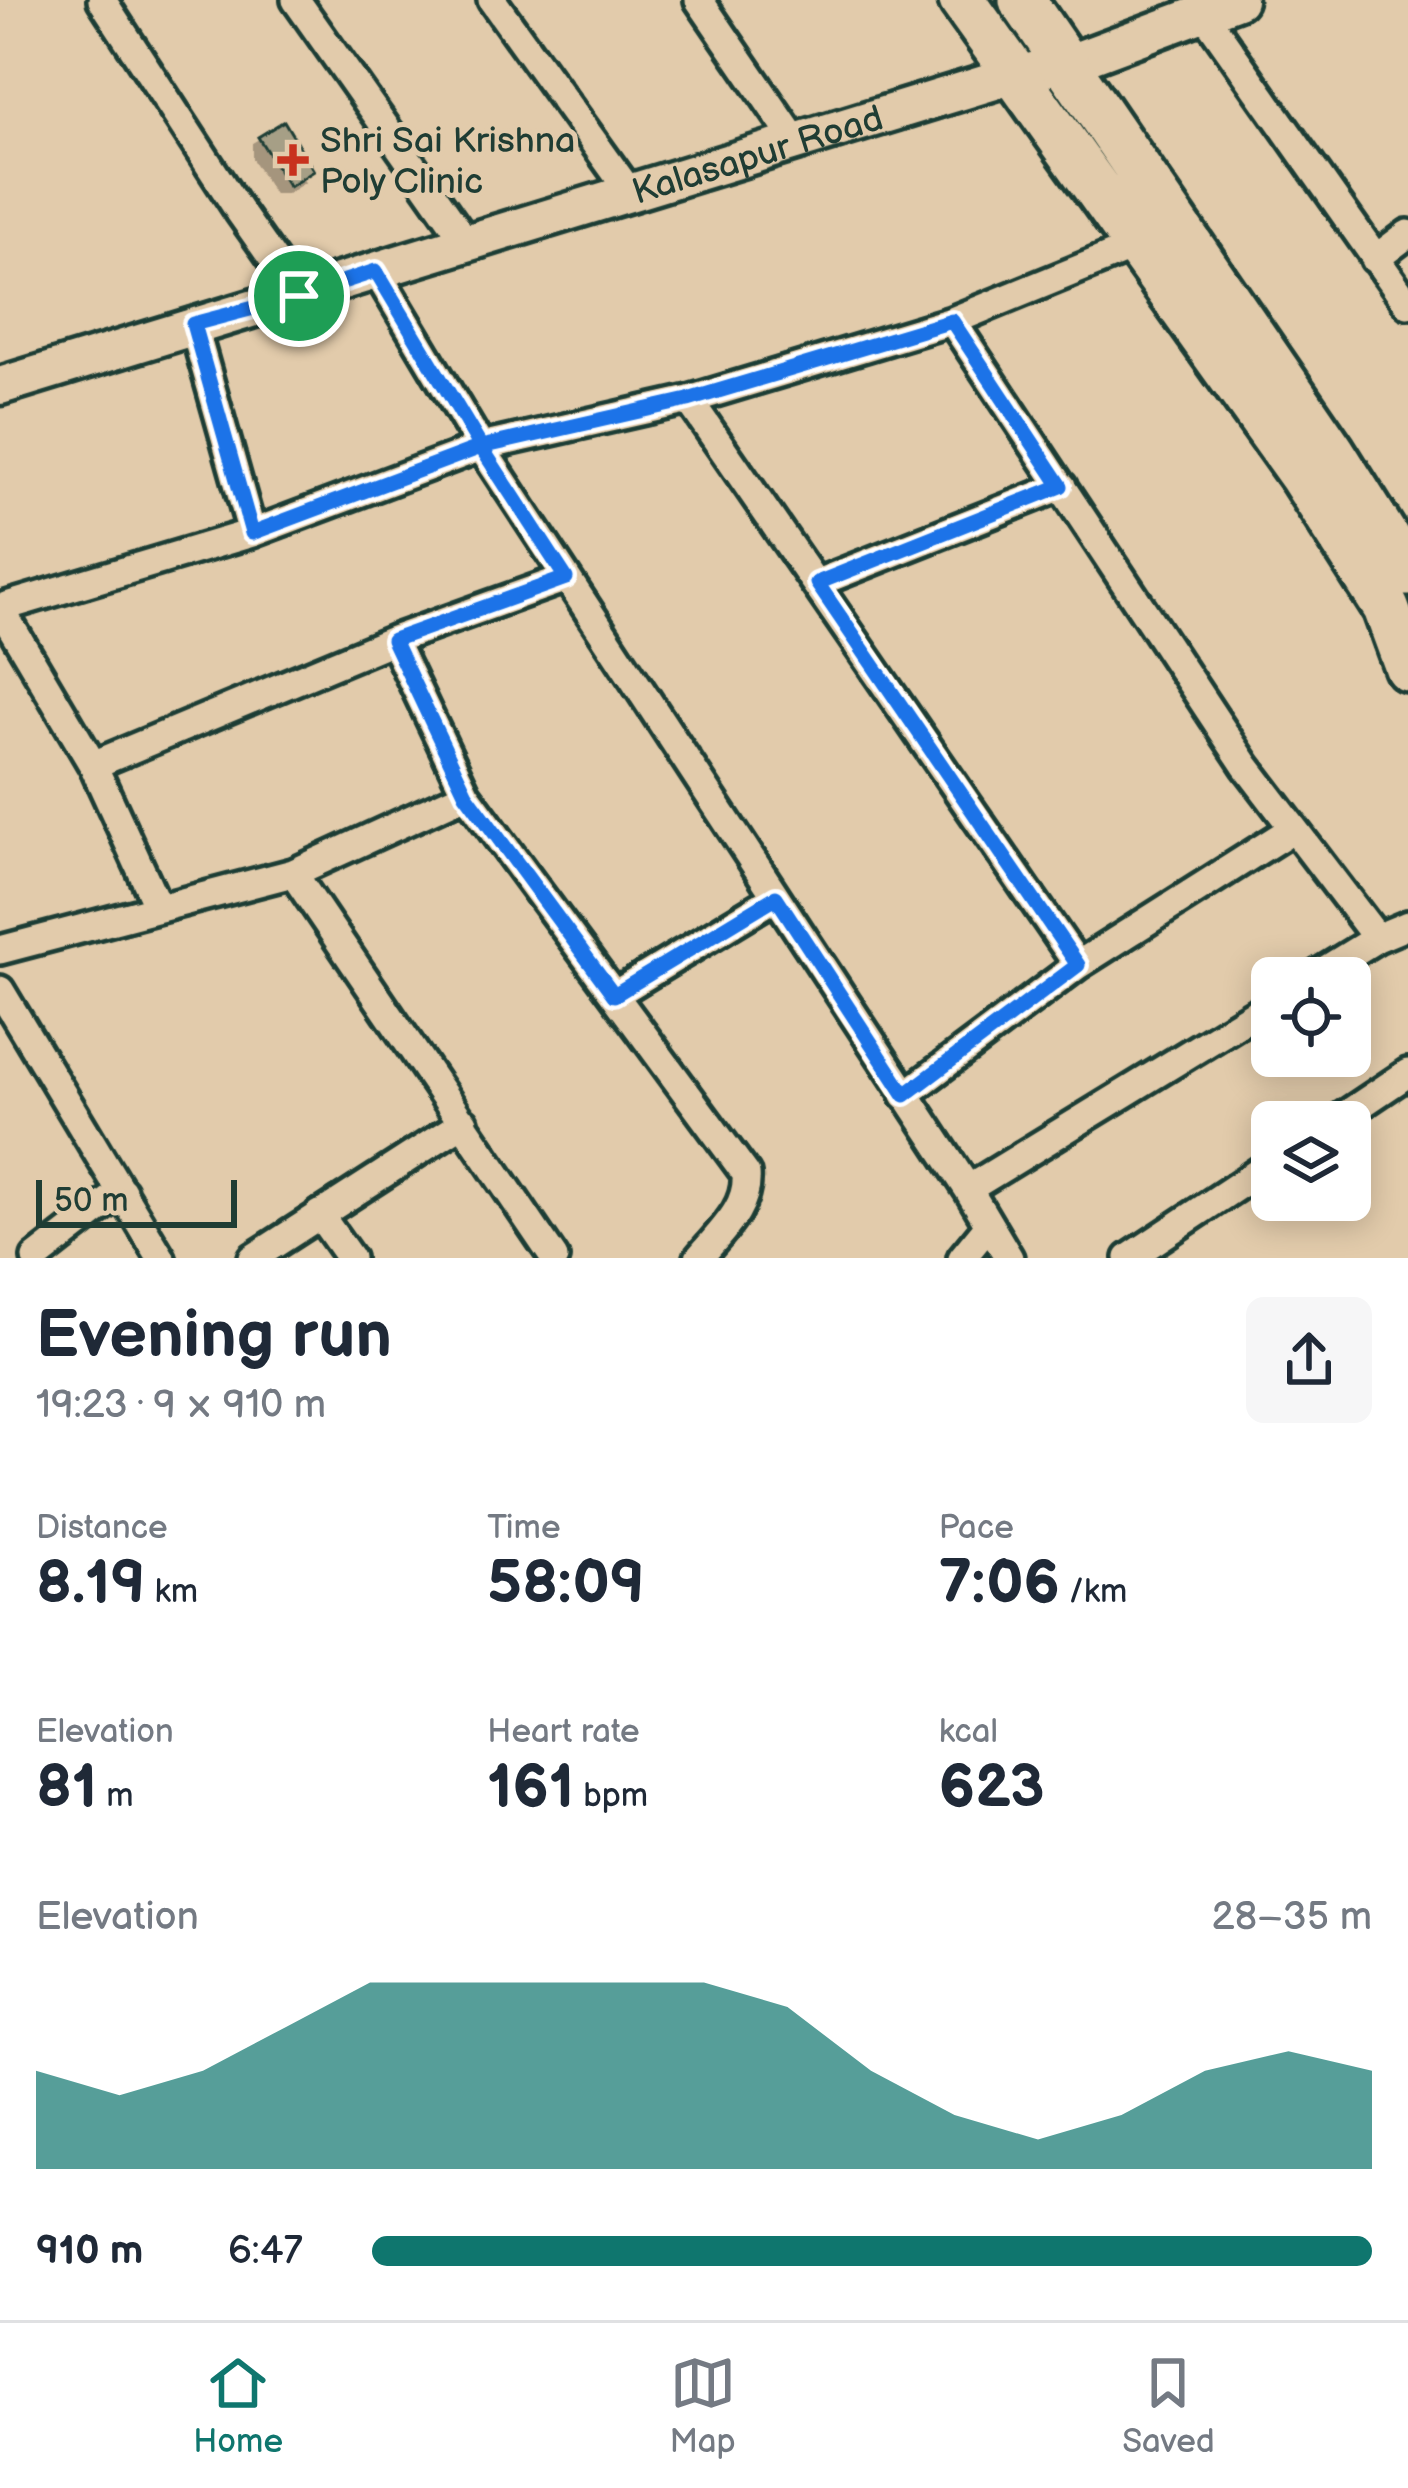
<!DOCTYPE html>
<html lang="en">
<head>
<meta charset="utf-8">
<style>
	:root { --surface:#fff; --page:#f6f6f7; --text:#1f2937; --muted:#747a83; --line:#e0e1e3; --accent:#0f766e }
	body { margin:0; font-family:"Balsamiq Sans",sans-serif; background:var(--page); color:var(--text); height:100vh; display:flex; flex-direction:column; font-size:45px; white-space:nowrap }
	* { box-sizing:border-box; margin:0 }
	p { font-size:39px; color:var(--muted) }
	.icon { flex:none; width:66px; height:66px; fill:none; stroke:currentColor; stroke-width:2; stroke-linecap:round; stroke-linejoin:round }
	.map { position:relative; height:1258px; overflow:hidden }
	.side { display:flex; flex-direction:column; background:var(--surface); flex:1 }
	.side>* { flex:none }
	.controls { position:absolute; left:1251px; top:957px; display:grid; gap:24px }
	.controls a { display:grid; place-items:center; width:120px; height:120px; border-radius:18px; background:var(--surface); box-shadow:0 6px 30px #0003; font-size:60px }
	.scale { position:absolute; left:36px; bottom:30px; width:201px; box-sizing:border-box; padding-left:12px; border:6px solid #1f3d34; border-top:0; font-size:33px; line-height:42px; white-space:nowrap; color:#1f3d34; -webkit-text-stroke:9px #e2cbab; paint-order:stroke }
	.pin { position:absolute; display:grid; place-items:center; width:102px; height:102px; color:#fff; margin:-51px; border:6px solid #fff; border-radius:50%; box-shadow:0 3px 12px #0007 }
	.round { display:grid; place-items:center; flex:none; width:126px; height:126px; border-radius:18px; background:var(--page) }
	.summary { display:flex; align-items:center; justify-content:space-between; height:204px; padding:0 36px }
	h1 { font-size:66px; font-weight:800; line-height:90px }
	.figures { display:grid; grid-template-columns:repeat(3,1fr); gap:18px; height:204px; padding:12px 36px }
	.figures div { display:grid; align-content:center }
	.figures b { font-size:60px; font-weight:800 }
	.figures small { font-size:33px; font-weight:400 }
	.figures p { font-size:33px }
	.chart { height:336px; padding:24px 36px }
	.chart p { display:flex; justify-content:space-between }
	.chart svg { width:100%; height:216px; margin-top:12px; fill:var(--accent); opacity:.7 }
	ul { padding:0 36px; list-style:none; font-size:39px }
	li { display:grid; grid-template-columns:192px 144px 1fr; align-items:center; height:90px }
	li i { height:30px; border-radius:15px; background:var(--accent) }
	.tabs { display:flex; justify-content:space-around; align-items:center; height:168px; border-top:3px solid var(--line); background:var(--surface); font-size:33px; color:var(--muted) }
	.tabs a { display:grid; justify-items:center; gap:6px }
	.tabs .selected { color:var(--accent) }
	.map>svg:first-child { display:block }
</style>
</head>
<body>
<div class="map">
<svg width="1408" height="1258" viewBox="0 0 1408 1258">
	<defs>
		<filter id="shadow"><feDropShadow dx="-11" dy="11" stdDeviation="0" flood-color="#0004"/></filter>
	</defs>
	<rect width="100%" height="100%" fill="#e2cbab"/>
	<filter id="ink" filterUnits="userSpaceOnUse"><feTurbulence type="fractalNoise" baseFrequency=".00833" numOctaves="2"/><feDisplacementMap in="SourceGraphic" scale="24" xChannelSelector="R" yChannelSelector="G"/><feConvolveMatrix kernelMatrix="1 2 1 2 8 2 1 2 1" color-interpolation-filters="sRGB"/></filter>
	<g filter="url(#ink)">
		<path fill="#a69f86" stroke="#1f3d34" stroke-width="3" filter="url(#shadow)" d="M284,121L314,171L289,187L258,137Z"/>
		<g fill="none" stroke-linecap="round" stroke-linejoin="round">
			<defs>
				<path id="minor" d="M102,0L239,211L299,296
					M296,0L467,243
					M492,0L631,194
					M699,0L796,142
					M1202,11L1408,304
					M1375,259L1408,234
					M376,271L481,447L968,1189L1009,1258
					M952,321L1246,766L1377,938
					M193,324L252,533
					M689,400L1078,965
					M817,583L1062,486
					M0,608L252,533L481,447L689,400L952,321L1140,244
					M0,608L93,765L158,907
					M393,640L466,794L746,1174C749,1208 720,1232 699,1258
					M93,765L393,640L566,578
					M293,873L554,1258
					M0,950L293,873L466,794
					M1312,978L1377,938L1408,925
					M0,990L161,1258
					M614,995L776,897
					M905,1095L1078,965L1291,830
					M1335,1122L1408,1073
					M968,1189L1272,1003
					M319,1214L350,1258
					M36,1258L122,1191
					M253,1258L464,1122
					M962,1258L989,1225
					M1129,1258L1272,1163"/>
				<g id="tertiary">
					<path id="s1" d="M0,386L1014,75L1069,63L1238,0"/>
				</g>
				<path id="primary" d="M962,0L1302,476L1386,608L1408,668
					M1022,0L1332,452L1408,573"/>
			</defs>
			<use href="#minor" stroke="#1f3d34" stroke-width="36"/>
			<use href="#tertiary" stroke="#1f3d34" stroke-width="45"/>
			<use href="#primary" stroke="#1f3d34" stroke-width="54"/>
			<use href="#minor" stroke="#e2cbab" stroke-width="27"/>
			<use href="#tertiary" stroke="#e2cbab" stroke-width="36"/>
			<use href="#primary" stroke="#e2cbab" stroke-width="45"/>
		</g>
	</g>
	<g fill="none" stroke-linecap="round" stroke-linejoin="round" filter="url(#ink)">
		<defs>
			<path id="route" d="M299,296L376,271L481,447L566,578L393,640L466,794L614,995L776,897L905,1095L1078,965L817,583L1061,486L952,321L688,400L481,447L252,533L193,324L299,296"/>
		</defs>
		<use href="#route" stroke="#fff" stroke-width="24"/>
		<use href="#route" stroke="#1a73e8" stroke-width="15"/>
	</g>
	<path fill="#c8321e" stroke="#e2cbab" stroke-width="4.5" d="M287 142h12v12h12v12h-12v12h-12v-12h-12v-12h12z"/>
	<g text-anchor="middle" stroke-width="10" stroke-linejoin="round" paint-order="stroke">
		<g font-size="36" fill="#1f3d34" stroke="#e2cbab" text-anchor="start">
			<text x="320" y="152">Shri Sai Krishna<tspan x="320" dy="41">Poly Clinic</tspan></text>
		</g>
		<g font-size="36" fill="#1f3d34" stroke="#e2cbab">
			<text dy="13" stroke="none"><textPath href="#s1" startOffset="792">Kalasapur Road</textPath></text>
		</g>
	</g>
</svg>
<div class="controls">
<a><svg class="icon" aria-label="locate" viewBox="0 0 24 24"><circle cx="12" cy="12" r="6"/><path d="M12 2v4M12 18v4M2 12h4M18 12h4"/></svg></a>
<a><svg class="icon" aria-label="layers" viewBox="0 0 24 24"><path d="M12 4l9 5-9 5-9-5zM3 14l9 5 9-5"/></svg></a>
</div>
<div class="scale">50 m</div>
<div class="pin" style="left:299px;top:296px;background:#1e9e55"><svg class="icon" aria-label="arrive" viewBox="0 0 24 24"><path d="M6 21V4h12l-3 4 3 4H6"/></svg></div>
</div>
<section class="side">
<div class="summary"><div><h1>Evening run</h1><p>19:23 · 9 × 910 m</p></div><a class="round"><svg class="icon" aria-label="share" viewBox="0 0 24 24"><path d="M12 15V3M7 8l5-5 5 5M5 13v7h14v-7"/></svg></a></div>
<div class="figures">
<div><p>Distance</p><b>8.19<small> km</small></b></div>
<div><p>Time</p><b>58:09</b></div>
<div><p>Pace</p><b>7:06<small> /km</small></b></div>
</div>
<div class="figures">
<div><p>Elevation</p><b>81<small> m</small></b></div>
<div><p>Heart rate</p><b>161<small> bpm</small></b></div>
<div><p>kcal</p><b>623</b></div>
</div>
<div class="chart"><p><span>Elevation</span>28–35 m</p>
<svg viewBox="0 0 160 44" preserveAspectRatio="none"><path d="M0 44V24L10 29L20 24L30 15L40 6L50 6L60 6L70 6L80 6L90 11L100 24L110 33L120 38L130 33L140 24L150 20L160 24V44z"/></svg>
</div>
<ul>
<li><b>910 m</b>6:47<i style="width:100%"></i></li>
</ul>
</section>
<nav class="tabs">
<a class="selected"><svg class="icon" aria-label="home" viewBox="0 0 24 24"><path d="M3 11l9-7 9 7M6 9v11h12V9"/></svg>Home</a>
<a><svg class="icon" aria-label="map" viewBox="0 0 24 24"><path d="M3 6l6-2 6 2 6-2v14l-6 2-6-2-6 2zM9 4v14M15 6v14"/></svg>Map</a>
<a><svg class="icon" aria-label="saved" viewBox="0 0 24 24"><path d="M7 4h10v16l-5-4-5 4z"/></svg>Saved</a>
</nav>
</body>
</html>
